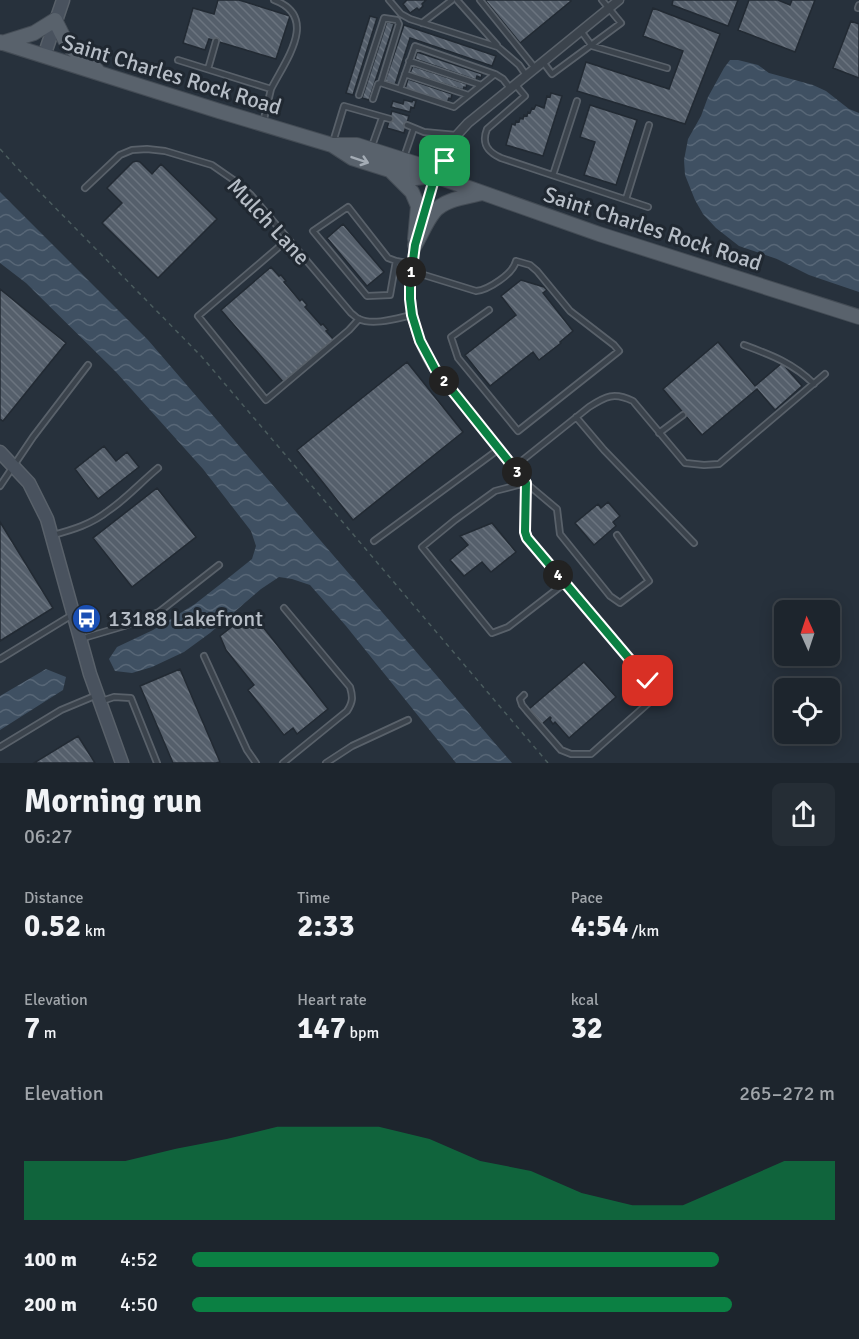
<!DOCTYPE html>
<html lang="en">
<head>
<meta charset="utf-8">
<style>
	:root { --surface:#1d252d; --page:#252d35; --text:#f1f3f6; --muted:#a0a5aa; --line:#3b4249; --accent:#0b8043 }
	body { margin:0; font-family:Signika,sans-serif; background:var(--page); color:var(--text); height:100vh; display:flex; flex-direction:column; font-size:22px; white-space:nowrap }
	* { box-sizing:border-box; margin:0 }
	p { font-size:20px; color:var(--muted) }
	.icon { flex:none; width:33px; height:33px; fill:none; stroke:currentColor; stroke-width:2; stroke-linecap:round; stroke-linejoin:round }
	.map { position:relative; height:763px; overflow:hidden }
	.sheet { display:flex; flex-direction:column; background:var(--surface); flex:1 }
	.sheet>* { flex:none }
	.needle { width:39px; rotate:357deg }
	.controls { position:absolute; left:774px; top:600px; display:grid; gap:12px }
	.controls a { display:grid; place-items:center; width:66px; height:66px; border-radius:9px; background:var(--surface); box-shadow:0 3px 15px #0003,0 0 0 2px var(--line); font-size:30px }
	.pin { position:absolute; display:grid; place-items:center; width:51px; height:51px; color:#fff; margin:-26px; border-radius:12px; box-shadow:0 3px 9px #0006 }
	.km { position:absolute; width:30px; height:30px; margin:-15px; border-radius:50%; background:#222; color:#fff; font-size:16px; line-height:30px; text-align:center }
	.round { display:grid; place-items:center; flex:none; width:63px; height:63px; border-radius:9px; background:var(--page) }
	.overview { display:flex; align-items:center; justify-content:space-between; height:102px; padding:0 24px }
	h1 { font-size:33px; font-weight:700; line-height:45px }
	.figures { display:grid; grid-template-columns:repeat(3,1fr); gap:9px; height:102px; padding:6px 24px }
	.figures div { display:grid; align-content:center }
	.figures b { font-size:30px; font-weight:700 }
	.figures small { font-size:16px; font-weight:400 }
	.figures p { font-size:16px }
	.chart { height:168px; padding:12px 24px }
	.chart p { display:flex; justify-content:space-between }
	.chart svg { width:100%; height:108px; margin-top:6px; fill:var(--accent); opacity:.7 }
	ul { padding:0 24px; list-style:none; font-size:20px }
	li { display:grid; grid-template-columns:96px 72px 1fr; align-items:center; height:45px }
	li i { height:15px; border-radius:8px; background:var(--accent) }
	.map>svg:first-child { display:block }
</style>
</head>
<body>
<div class="map">
<svg width="859" height="763" viewBox="0 0 859 763">
	<defs>
		<pattern id="water-waves" width="16" height="10" patternUnits="userSpaceOnUse" patternTransform="scale(1.5)"><rect width="16" height="10" fill="#3f5062"/><path d="M0 5q4-4 8 0t8 0" fill="none" stroke="#586777"/></pattern>
		<pattern id="building-back-hatch" width="6" height="6" patternUnits="userSpaceOnUse" patternTransform="scale(1.5)"><rect width="6" height="6" fill="#555f6b"/><path d="M-1 5l2 2M0 0l6 6M5-1l2 2" fill="none" stroke="#6b747f"/></pattern>
	</defs>
	<rect width="100%" height="100%" fill="#27313c"/>
	<path fill="url(#water-waves)" d="M730,60H738L758,65L769,73L813,85L826,91L849,109L859,113V292L809,275L777,259L739,246L716,228L703,214L695,200L685,175L684,160L688,139L701,116L708,97L724,68Z
		M0,192L148,340L512,763H456L346,626L310,585L292,579L279,577L261,589L210,633L184,652L152,667L132,673L115,671L109,659L117,647L153,630L195,604L227,579L252,559L256,546L251,531L203,469L116,372L26,283L0,263Z
		M46,669L66,677L63,690L0,730V696Z"/>
	<path fill="url(#building-back-hatch)" stroke="#222a33" stroke-width="1.5" d="M218,0H239L290,16L276,59L209,39L205,50L183,43L193,8L214,14Z
		M407,0H426L422,4L423,6L419,10L417,8L410,13L403,4Z
		M485,0H570L571,1L520,43Z
		M673,0H738L728,26L672,5Z
		M749,0H778L790,5L792,0H815L795,52L738,30Z
		M653,8L720,34L685,124L577,91L586,62L669,89L683,51L643,36Z
		M370,16L377,18L353,95L346,93Z
		M387,21L394,24L369,100L362,98Z
		M851,21L859,24V78L833,68Z
		M404,25L496,56L492,66L410,38L395,85L385,81Z
		M417,52L482,74L481,78L477,76L476,80L415,59Z
		M413,66L467,84L466,88L464,87L463,90L410,73Z
		M408,79L452,94L451,99L449,98L447,103L405,89Z
		M551,93L562,96L543,156L506,145L512,124L515,125L516,121L519,122L520,118L523,119L524,115L527,116L528,112L530,113L532,108L534,109L536,105L544,108L547,96L550,97Z
		M404,100L412,102L413,100L416,101L414,108L411,107L410,112L391,107L393,101L403,104Z
		M590,105L637,120L616,185L584,175L595,142L580,137Z
		M392,111L409,116L404,133L387,128Z
		M137,161L140,162L152,174L161,164L217,219L158,278L102,223L122,203L107,188L133,162Z
		M343,224L384,272L367,286L327,238Z
		M271,267L279,276L281,275L286,281L284,282L300,301L302,299L307,305L305,307L321,325L323,324L328,330L326,331L334,340L284,383L221,310Z
		M521,280L544,287L547,290L543,293L573,331L560,342L561,343L539,360L533,352L490,386L465,355L516,315L501,296Z
		M0,289L66,343L3,421L0,419Z
		M718,342L755,386L782,363L802,386L775,410L757,389L702,435L663,389Z
		M407,362L463,432L353,520L297,450Z
		M104,446L116,461L127,452L139,467L98,499L75,469Z
		M157,488L196,537L132,587L93,538Z
		M608,502L620,516L613,522L616,526L594,545L575,523L598,504L601,508Z
		M0,522L53,608L0,641Z
		M492,523L516,552L491,572L482,562L464,576L450,560L468,545L460,536Z
		M251,612L328,709L297,734L293,728L284,735L248,690L254,685L226,650L220,636Z
		M584,662L616,697L569,738L555,722L553,724L550,720L551,718L550,717L542,724L529,709Z
		M180,669L220,762L216,763H173L140,686Z
		M78,736L95,763H34Z"/>
	<g fill="none" stroke-linecap="round" stroke-linejoin="round">
		<defs>
			<path id="lane" d="M389,0L401,14L410,19L498,47L519,65L526,75
				M457,0L497,45
				M480,0L535,68
				M859,5L858,8H859
				M422,23L452,0
				M581,31L592,46L667,68
				M178,60L271,89L263,123
				M409,61L481,85
				M543,62L552,74L621,23L602,0
				M208,69L216,41
				M405,74L468,95
				M515,84L525,96L487,129C481,144 488,152 501,158L648,207
				M271,89C285,61 320,17 274,0
				M400,89L415,46L495,74
				M359,95L384,18L397,20L399,24L381,83L454,107L495,74L503,79L510,88
				M373,99L378,84L381,83
				M407,125L424,132L456,135
				M333,142L344,106L390,119
				M372,146L382,118
				M404,157L414,128
				M553,175L577,101
				M85,188L120,155L132,150L147,149L165,151L212,165L235,181L251,195L351,313C354,315 356,318 359,319C373,326 398,318 412,315
				M626,199L649,125
				M287,240L198,316L266,400L349,330L359,319
				M396,261L390,295L367,296L313,231L348,207L388,258L396,261L412,264
				M411,271L476,291C488,290 513,274 516,261L530,265L537,271L570,311L614,345L619,351L518,431L458,358L451,337L489,310
				M744,345C771,355 793,363 814,384
				M576,417L604,450L694,543
				M659,433L683,415
				M514,467L589,407C606,396 614,392 633,401L685,463L704,465L719,464L825,374
				M526,483L495,491L455,520L422,547L492,633L508,627L565,583
				M526,483L557,509L560,534L610,596L620,603L649,581L617,535
				M0,486L33,437L88,365
				M53,535C72,530 92,524 108,511C126,499 141,482 158,468
				M374,541L499,449
				M80,639L124,626L159,612L219,565
				M204,656L247,750L256,763
				M0,659L72,615
				M524,695L520,699L522,705L527,711L561,750L571,754H591L653,699L651,688L647,680L527,538L525,532L526,483
				M102,701L114,697L131,698L157,763
				M0,747L61,710L97,695
				M283,763L347,711C353,702 353,697 350,687L284,608
				M326,763L352,746L408,720"/>
			<path id="street" d="M422,221L435,176L445,161L457,135L468,123L619,0
				M416,242C405,286 409,329 433,367C443,382 457,396 468,411C487,435 507,459 526,483"/>
			<path id="secondary" d="M44,56L63,0
				M0,452L29,483L47,519L90,674L122,763"/>
			<path id="primary" d="M0,42L219,111L332,145H357L420,165L435,176L599,234L859,317
				M2,43L34,33L55,20L65,40L71,48L97,70
				M332,145L352,158L415,178L435,176
				M392,172L412,192L418,206L415,239
				M415,245C421,235 426,222 434,212C444,199 467,197 482,193"/>
		</defs>
		<use href="#lane" stroke="#59616a" stroke-width="8"/>
		<use href="#street" stroke="#59616a" stroke-width="11"/>
		<use href="#secondary" stroke="#59616a" stroke-width="15"/>
		<use href="#primary" stroke="#444c55" stroke-width="16"/>
		<path stroke="#4b5c5e" stroke-width="1.5" stroke-dasharray="4.5 4.5" stroke-linecap="butt" d="M0,149L30,182L202,357L548,763"/>
		<use href="#lane" stroke="#3b434c" stroke-width="4.5"/>
		<use href="#street" stroke="#3b434c" stroke-width="8"/>
		<use href="#secondary" stroke="#49525e" stroke-width="12"/>
		<use href="#primary" stroke="#59626c" stroke-width="14"/>
	</g>
	<defs><path id="oneway-shaft" d="M-6 0H5M1.5-3L5.5 0L1.5 3" fill="none" stroke-width="1.6" stroke-linecap="round" stroke-linejoin="round" transform="scale(1.5)"/></defs>
	<use stroke="#a4acb5" href="#oneway-shaft" transform="translate(360 160) rotate(19)"/>
	<g fill="none" stroke-linecap="round" stroke-linejoin="round">
		<defs>
			<path id="route" d="M445,161L435,176L415,245L410,283V299L412,315L420,341L435,369L526,483L525,532L527,538L648,681"/>
		</defs>
		<use href="#route" stroke="#fff" stroke-width="12"/>
		<use href="#route" stroke="#0b8043" stroke-width="8"/>
	</g>
	<defs>
		<symbol id="bus-disc" viewBox="-11 -11 22 22"><circle r="9.5" fill="#1a4fb4" stroke="#202831"/><path d="M-5-6H5V4H4V6H2V4H-2V6H-4V4H-5ZM-3.5-4V0h7V-4ZM-3.5 1.2v1.5H-2V1.2ZM2 1.2v1.5H3.5V1.2Z" fill="#fff"/></symbol>
	</defs>
	<g fill-rule="evenodd">
		<use href="#bus-disc" x="70" y="602" width="33" height="33"/>
	</g>
	<g text-anchor="middle" stroke-width="6" stroke-linejoin="round" paint-order="stroke">
		<g font-size="22" fill="#b7bec7" stroke="#202831">
			<text transform="translate(172 74) rotate(17)" y="8">Saint Charles Rock Road</text>
			<text transform="translate(269 221) rotate(47)" y="8">Mulch Lane</text>
			<text transform="translate(653 228) rotate(18)" y="8">Saint Charles Rock Road</text>
		</g>
		<g font-size="22" fill="#b7bec7" stroke="#202831" text-anchor="start">
			<text x="108" y="626">13188 Lakefront</text>
		</g>
	</g>
</svg>
<div class="controls">
<a><svg class="needle" viewBox="-14 -14 28 28"><path d="M0-13l5 13h-10z" fill="#e53935"/><path d="M0 13l5-13h-10z" fill="#a0a5aa"/></svg></a>
<a><svg class="icon" aria-label="locate" viewBox="0 0 24 24"><circle cx="12" cy="12" r="6"/><path d="M12 2v4M12 18v4M2 12h4M18 12h4"/></svg></a>
</div>
<div class="pin" style="left:445px;top:161px;background:#1e9e55"><svg class="icon" aria-label="arrive" viewBox="0 0 24 24"><path d="M6 21V4h12l-3 4 3 4H6"/></svg></div>
<div class="pin" style="left:648px;top:681px;background:#d93025"><svg class="icon" aria-label="check" viewBox="0 0 24 24"><path d="M5 12l5 5 9-10"/></svg></div>
<b class="km" style="left:411px;top:272px">1</b>
<b class="km" style="left:444px;top:381px">2</b>
<b class="km" style="left:517px;top:472px">3</b>
<b class="km" style="left:558px;top:575px">4</b>
</div>
<section class="sheet">
<div class="overview"><div><h1>Morning run</h1><p>06:27</p></div><a class="round"><svg class="icon" aria-label="share" viewBox="0 0 24 24"><path d="M12 15V3M7 8l5-5 5 5M5 13v7h14v-7"/></svg></a></div>
<div class="figures">
<div><p>Distance</p><b>0.52<small> km</small></b></div>
<div><p>Time</p><b>2:33</b></div>
<div><p>Pace</p><b>4:54<small> /km</small></b></div>
</div>
<div class="figures">
<div><p>Elevation</p><b>7<small> m</small></b></div>
<div><p>Heart rate</p><b>147<small> bpm</small></b></div>
<div><p>kcal</p><b>32</b></div>
</div>
<div class="chart"><p><span>Elevation</span>265–272 m</p>
<svg viewBox="0 0 160 44" preserveAspectRatio="none"><path d="M0 44V20L10 20L20 20L30 15L40 11L50 6L60 6L70 6L80 11L90 20L100 24L110 33L120 38L130 38L140 29L150 20L160 20V44z"/></svg>
</div>
<ul>
<li><b>100 m</b>4:52<i style="width:82%"></i></li>
<li><b>200 m</b>4:50<i style="width:84%"></i></li>
</ul>
</section>
</body>
</html>
